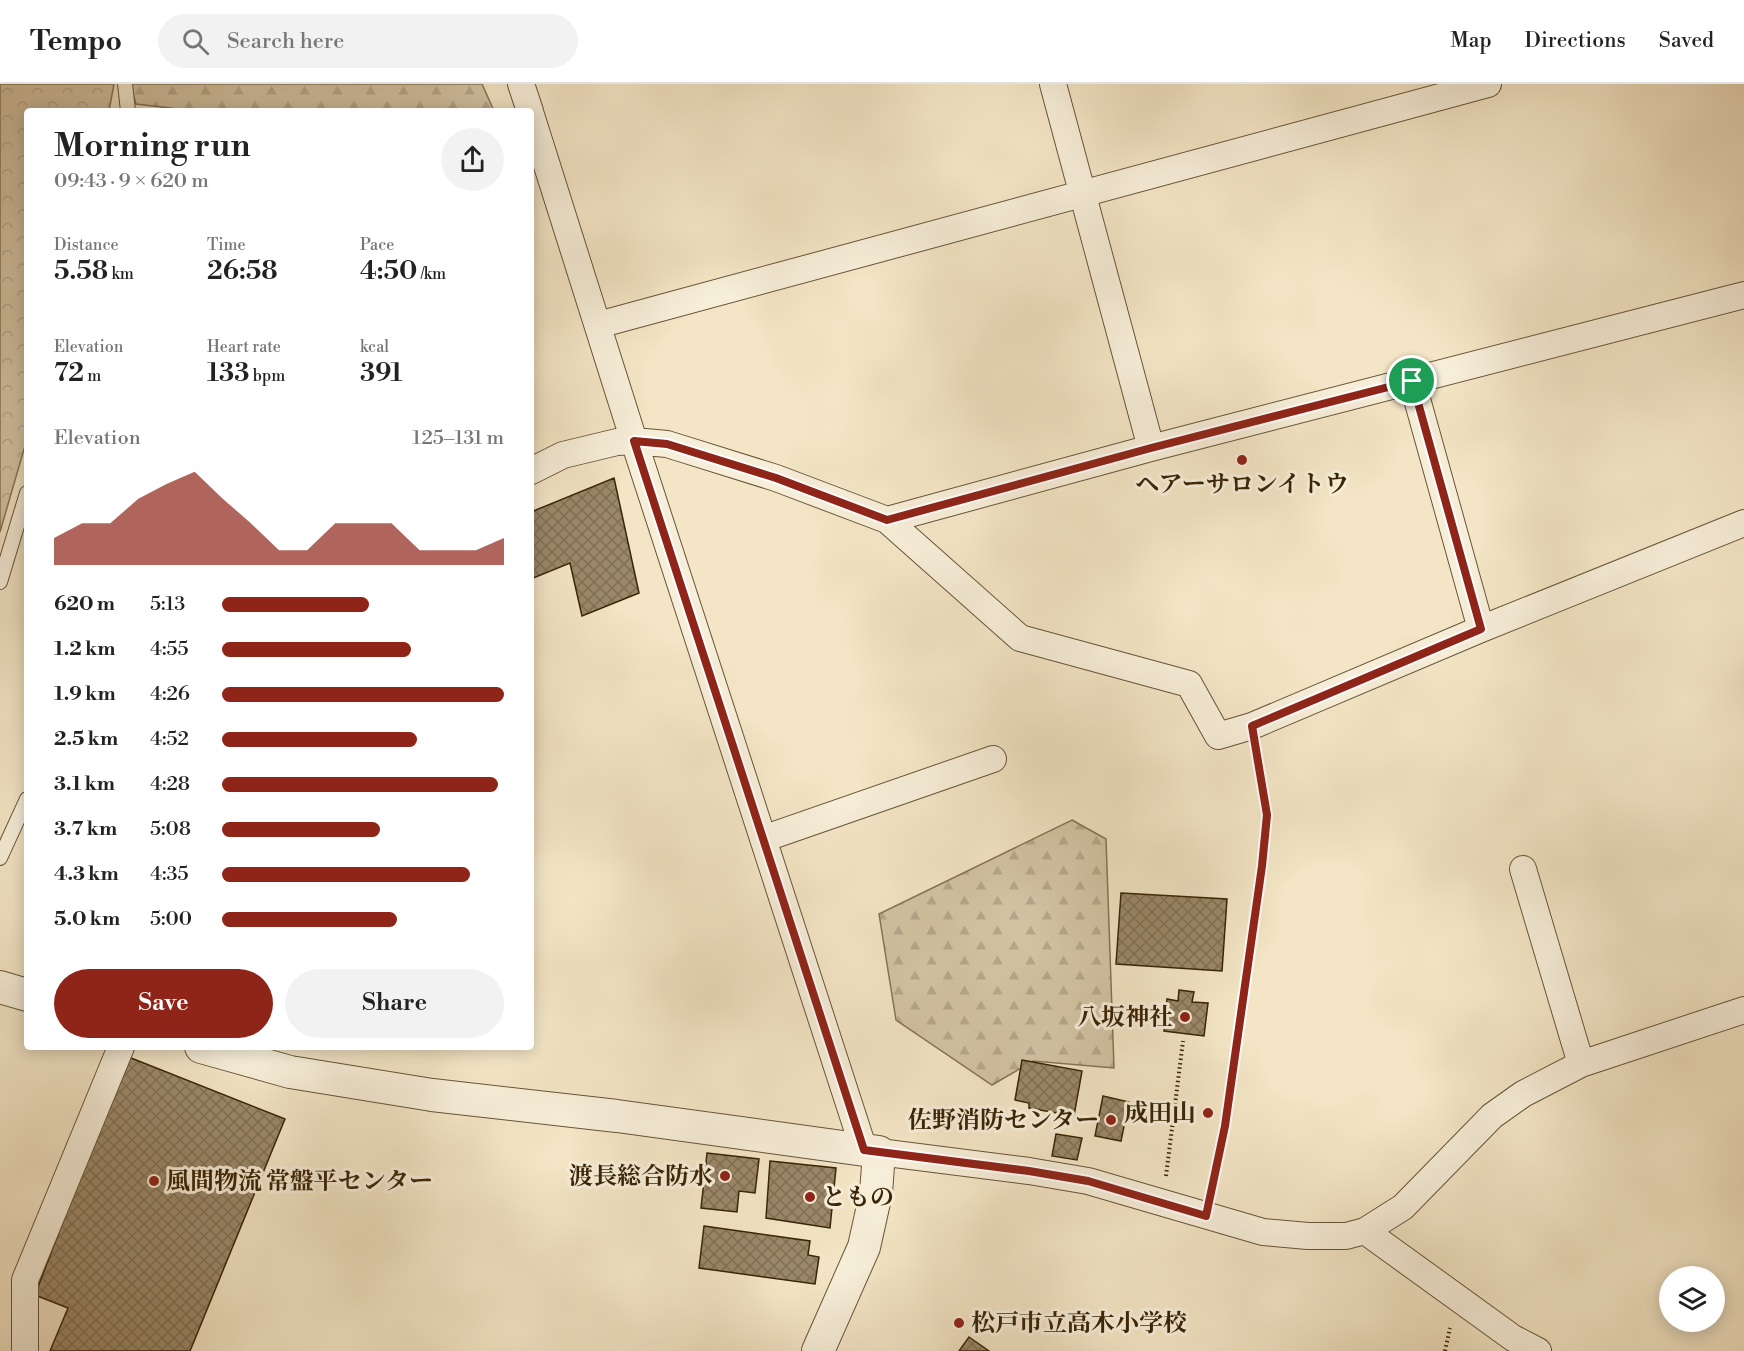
<!DOCTYPE html>
<html lang="en">
<head>
<meta charset="utf-8">
<style>
	:root { --surface:#fff; --page:#f2f2f2; --text:#222; --muted:#767676; --line:#e0e0e0; --accent:#8f2418 }
	body { margin:0; font-family:"Libre Bodoni","Noto Serif JP",serif; background:var(--page); color:var(--text); height:100vh; display:flex; flex-direction:column; font-size:22px; white-space:nowrap }
	* { box-sizing:border-box; margin:0 }
	p { font-size:20px; color:var(--muted) }
	.icon { flex:none; width:33px; height:33px; fill:none; stroke:currentColor; stroke-width:2; stroke-linecap:round; stroke-linejoin:round }
	.map { position:relative; flex:1; overflow:hidden }
	.details { position:absolute; left:24px; top:24px; width:510px; height:942px; display:flex; flex-direction:column; background:var(--surface); border-radius:6px; box-shadow:0 3px 15px #0003 }
	.details>* { flex:none }
	.tools { position:absolute; left:1659px; top:1182px; display:grid; gap:12px }
	.tools a { display:grid; place-items:center; width:66px; height:66px; border-radius:50%; background:var(--surface); box-shadow:0 3px 15px #0003; font-size:30px }
	.pin { position:absolute; display:grid; place-items:center; width:51px; height:51px; color:#fff; margin:-26px; border:3px solid #fff; border-radius:50%; box-shadow:0 2px 6px #0007 }
	.round { display:grid; place-items:center; flex:none; width:63px; height:63px; border-radius:32px; background:var(--page) }
	.summary { display:flex; align-items:center; justify-content:space-between; height:102px; padding:0 30px }
	h1 { font-size:33px; font-weight:600; line-height:45px }
	.stats { display:grid; grid-template-columns:repeat(3,1fr); gap:9px; height:102px; padding:6px 30px }
	.stats div { display:grid; align-content:center }
	.stats b { font-size:26px; font-weight:600 }
	.stats small { font-size:16px; font-weight:400 }
	.stats p { font-size:16px }
	.chart { height:168px; padding:12px 30px }
	.chart p { display:flex; justify-content:space-between }
	.chart svg { width:100%; height:108px; margin-top:6px; fill:var(--accent); opacity:.7 }
	.button { display:flex; gap:12px; margin-top:auto; padding:12px 30px }
	.button a { flex:1; height:69px; border-radius:36px; background:var(--accent); color:#fff; font-size:24px; font-weight:600; line-height:69px; text-align:center }
	.button a+a { background:var(--page); color:var(--text) }
	ul { padding:0 30px; list-style:none; font-size:20px }
	li { display:grid; grid-template-columns:96px 72px 1fr; align-items:center; height:45px }
	li i { height:15px; border-radius:8px; background:var(--accent) }
	header { display:flex; align-items:center; gap:36px; box-sizing:border-box; height:84px; padding:0 30px; background:var(--surface); border-bottom:2px solid var(--line) }
	header strong { font-size:28px }
	nav { display:flex; gap:33px; margin-inline-start:auto; font-size:21px }
	.search { width:420px; height:54px; background:var(--page); display:flex; align-items:center; gap:15px; box-sizing:border-box; padding:0 21px; border-radius:33px; color:var(--muted); font-size:22px }
	.map>svg:first-child { display:block }
</style>
</head>
<body>
<header>
<strong>Tempo</strong>
<div class="search"><svg class="icon" aria-label="search" viewBox="0 0 24 24"><circle cx="10" cy="10" r="6"/><path d="M15 15l6 6"/></svg>Search here</div>
<nav><a>Map</a><a>Directions</a><a>Saved</a></nav>
</header>
<div class="map">
<svg width="1744" height="1267" viewBox="0 0 1744 1267">
	<defs>
		<pattern id="forest-firs" width="22" height="20" patternUnits="userSpaceOnUse" patternTransform="scale(1.5)"><rect width="22" height="20" fill="#d3c4a4"/><path d="M5 1l3.5 6h-7zM16 11l3.5 6h-7z" fill="#b6a88c"/></pattern>
		<pattern id="park-crowns" width="20" height="18" patternUnits="userSpaceOnUse" patternTransform="scale(1.5)"><rect width="20" height="18" fill="#d3c4a4"/><path d="M2 6a3 3 0 1 1 6 0M12 15a3 3 0 1 1 6 0" fill="none" stroke="#b6a88c"/></pattern>
		<pattern id="building-cross-hatch" width="8" height="8" patternUnits="userSpaceOnUse" patternTransform="scale(1.5)"><rect width="8" height="8" fill="#9a8869"/><path d="M0 0l8 8M0 8l8-8" fill="none" stroke="#7f6f54"/></pattern>
	</defs>
	<rect width="100%" height="100%" fill="#f3e5c5"/>
	<filter id="stains"><feTurbulence type="fractalNoise" baseFrequency=".00333" numOctaves="4"/><feColorMatrix values="0 0 0 0 .2 0 0 0 0 .09 0 0 0 0 .02 0 0 0 .5 -.17"/></filter>
	<radialGradient id="worn" r=".72"><stop offset=".6" stop-color="#630" stop-opacity="0"/><stop offset="1" stop-color="#630" stop-opacity=".3"/></radialGradient>
	<path fill="url(#forest-firs)" stroke="#867454" stroke-width="1.5" d="M130,0H482L494,27H196L136,20Z
		M1072,736L1106,755L1114,984L1033,977L992,1001L896,936L879,830Z"/>
	<path fill="url(#park-crowns)" stroke="#867454" stroke-width="1.5" d="M0,0H114L109,27H27V355L0,448Z"/>
	<path fill="url(#building-cross-hatch)" stroke="#392405" stroke-width="1.5" d="M614,394L639,509L582,532L570,479L531,495V428Z
		M1121,809L1227,815L1222,887L1116,880Z
		M1179,906L1194,908L1192,918L1208,919L1204,952L1164,947L1167,915L1178,917Z
		M126,972L285,1035L190,1267H50L68,1224L35,1211Z
		M1022,976L1082,987L1074,1032L1029,1024V1019L1015,1016Z
		M1103,1012L1129,1018L1121,1057L1095,1052Z
		M1056,1050L1082,1054L1077,1076L1052,1072Z
		M707,1069L759,1075L755,1109L739,1107L737,1128L701,1124Z
		M770,1077L836,1084L830,1144L766,1134Z
		M704,1142L810,1157L808,1171L819,1173L815,1200L699,1184Z
		M969,1253L989,1267H959Z"/>
	<g fill="none" stroke-linecap="round" stroke-linejoin="round">
		<defs>
			<path id="service" d="M125,0L128,27
				M0,498L27,409
				M0,774L27,715"/>
			<path id="minor" d="M521,0L530,27
				M1053,0L1151,364
				M531,31L634,357L864,1066
				M598,241L1488,0
				M1412,297L1481,545
				M531,387L563,371L617,358L634,357L667,360L776,394L887,436L1020,554L1189,600L1218,652L1252,642L1481,545L1744,439
				M887,436L1151,364L1744,211
				M763,755L993,675
				M1523,785L1581,980
				M879,1068L1029,1087L1088,1097L1263,1148L1308,1152H1346L1365,1147L1403,1123L1492,1032L1523,1010L1581,980L1744,926
				M1365,1147L1513,1254L1538,1267
				M25,1267V1196L121,963"/>
			<path id="tertiary" d="M0,903L27,911
				M201,963L290,988L432,1011L617,1032L879,1068L876,1109L864,1163L818,1267"/>
		</defs>
		<use href="#service" stroke="#685435" stroke-width="16"/>
		<use href="#minor" stroke="#685435" stroke-width="28"/>
		<use href="#tertiary" stroke="#685435" stroke-width="34"/>
		<path stroke="#392405" stroke-width="4" stroke-dasharray="1.5 3" stroke-linecap="butt" d="M1166,1092L1183,957
			M1212,1103L1225,1042L1262,781L1267,731L1256,669
			M1445,1267L1450,1244"/>
		<use href="#service" stroke="#f7eed9" stroke-width="14"/>
		<use href="#minor" stroke="#f7eed9" stroke-width="26"/>
		<use href="#tertiary" stroke="#f7eed9" stroke-width="32"/>
	</g>
	<g fill="none" stroke-linecap="round" stroke-linejoin="round">
		<defs>
			<path id="route" d="M1412,297L1481,545L1252,642L1267,731L1262,782L1225,1042L1206,1132L1088,1097L1029,1087L864,1066L634,357L667,360L776,394L887,436L1151,364Z"/>
		</defs>
		<use href="#route" stroke="#fff" stroke-width="12"/>
		<use href="#route" stroke="#8f2418" stroke-width="8"/>
	</g>
	<g fill="#8f2418" stroke="#f7eed9" stroke-width="2">
		<circle cx="1242" cy="376" r="6"/>
		<circle cx="1185" cy="933" r="6"/>
		<circle cx="1208" cy="1029" r="6"/>
		<circle cx="1111" cy="1036" r="6"/>
		<circle cx="725" cy="1092" r="6"/>
		<circle cx="154" cy="1097" r="6"/>
		<circle cx="810" cy="1113" r="6"/>
		<circle cx="959" cy="1239" r="6"/>
	</g>
	<g text-anchor="middle" stroke-width="6" stroke-linejoin="round" paint-order="stroke">
		<g font-size="24" font-weight="bold" fill="#392405" stroke="#f7eed9" text-anchor="end">
			<text x="1242" y="408" text-anchor="middle">ヘアーサロンイトウ</text>
			<text x="1173" y="941">八坂神社</text>
			<text x="1196" y="1037">成田山</text>
			<text x="1099" y="1044">佐野消防センター</text>
			<text x="713" y="1100">渡長総合防水</text>
			<text x="166" y="1105" text-anchor="start">風間物流 常盤平センター</text>
			<text x="822" y="1121" text-anchor="start">ともの</text>
			<text x="971" y="1247" text-anchor="start">松戸市立高木小学校</text>
		</g>
	</g>
	<rect width="100%" height="100%" filter="url(#stains)"/>
	<rect width="100%" height="100%" fill="url(#worn)"/>
</svg>
<div class="tools">
<a><svg class="icon" aria-label="layers" viewBox="0 0 24 24"><path d="M12 4l9 5-9 5-9-5zM3 14l9 5 9-5"/></svg></a>
</div>
<div class="pin" style="left:1412px;top:297px;background:#1e9e55"><svg class="icon" aria-label="arrive" viewBox="0 0 24 24"><path d="M6 21V4h12l-3 4 3 4H6"/></svg></div>
<section class="details">
<div class="summary"><div><h1>Morning run</h1><p>09:43 · 9 × 620 m</p></div><a class="round"><svg class="icon" aria-label="share" viewBox="0 0 24 24"><path d="M12 15V3M7 8l5-5 5 5M5 13v7h14v-7"/></svg></a></div>
<div class="stats">
<div><p>Distance</p><b>5.58<small> km</small></b></div>
<div><p>Time</p><b>26:58</b></div>
<div><p>Pace</p><b>4:50<small> /km</small></b></div>
</div>
<div class="stats">
<div><p>Elevation</p><b>72<small> m</small></b></div>
<div><p>Heart rate</p><b>133<small> bpm</small></b></div>
<div><p>kcal</p><b>391</b></div>
</div>
<div class="chart"><p><span>Elevation</span>125–131 m</p>
<svg viewBox="0 0 160 44" preserveAspectRatio="none"><path d="M0 44V33L10 27L20 27L30 17L40 11L50 6L60 17L70 27L80 38L90 38L100 27L110 27L120 27L130 38L140 38L150 38L160 33V44z"/></svg>
</div>
<ul>
<li><b>620 m</b>5:13<i style="width:52%"></i></li>
<li><b>1.2 km</b>4:55<i style="width:67%"></i></li>
<li><b>1.9 km</b>4:26<i style="width:100%"></i></li>
<li><b>2.5 km</b>4:52<i style="width:69%"></i></li>
<li><b>3.1 km</b>4:28<i style="width:98%"></i></li>
<li><b>3.7 km</b>5:08<i style="width:56%"></i></li>
<li><b>4.3 km</b>4:35<i style="width:88%"></i></li>
<li><b>5.0 km</b>5:00<i style="width:62%"></i></li>
</ul>
<div class="button"><a>Save</a><a>Share</a></div>
</section>
</div>
</body>
</html>
